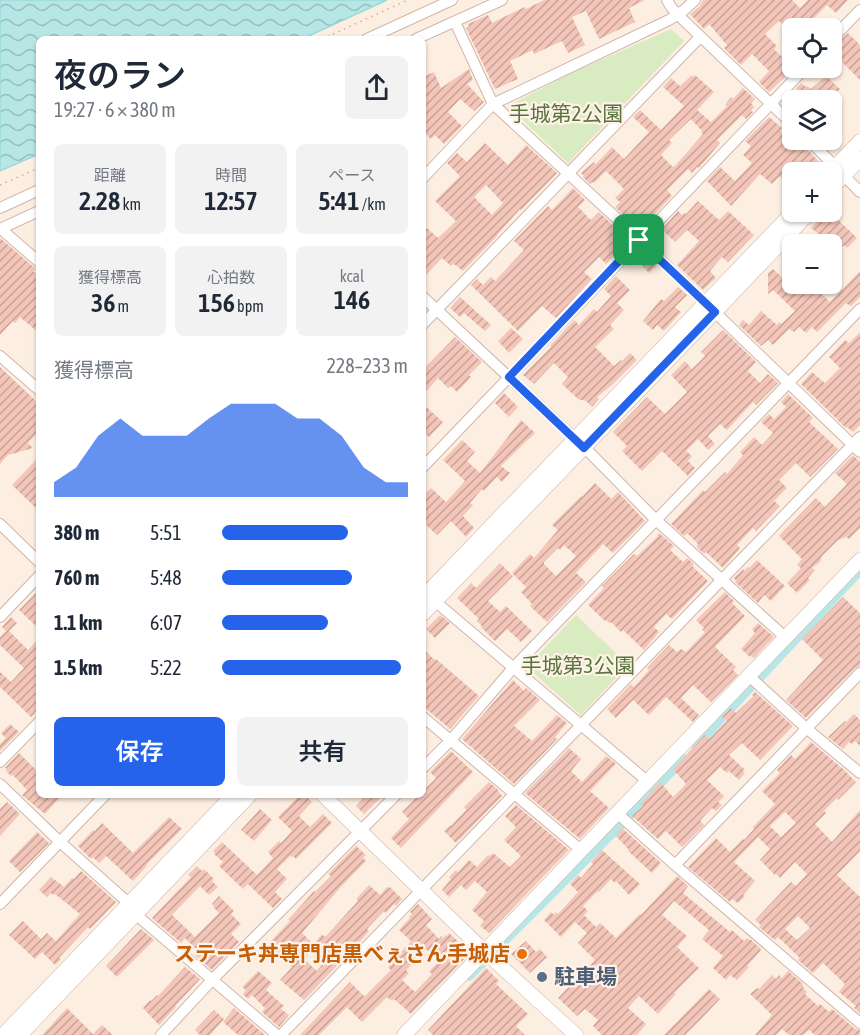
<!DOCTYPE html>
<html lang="ja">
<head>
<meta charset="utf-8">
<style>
	:root { --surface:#fff; --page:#f2f2f3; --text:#1f2937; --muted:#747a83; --accent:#2563eb }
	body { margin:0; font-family:"Asap Condensed","Noto Sans JP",sans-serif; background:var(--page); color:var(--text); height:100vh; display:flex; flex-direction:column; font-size:22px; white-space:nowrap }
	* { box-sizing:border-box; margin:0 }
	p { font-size:20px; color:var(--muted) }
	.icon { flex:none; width:33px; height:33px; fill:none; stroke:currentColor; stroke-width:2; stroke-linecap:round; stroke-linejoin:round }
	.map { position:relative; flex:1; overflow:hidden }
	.sheet { position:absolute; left:36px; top:36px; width:390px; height:762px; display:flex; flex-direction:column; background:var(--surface); border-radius:9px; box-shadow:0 2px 4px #0004 }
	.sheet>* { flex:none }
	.tools { position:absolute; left:782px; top:18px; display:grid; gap:12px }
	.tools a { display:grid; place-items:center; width:60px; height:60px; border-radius:9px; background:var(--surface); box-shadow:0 2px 4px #0004; font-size:30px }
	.pin { position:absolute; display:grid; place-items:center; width:51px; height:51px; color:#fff; margin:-26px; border-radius:12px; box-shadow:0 3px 9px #0006 }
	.round { display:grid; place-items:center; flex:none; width:63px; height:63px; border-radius:9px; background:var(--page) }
	.head { display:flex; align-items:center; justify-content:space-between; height:102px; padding:0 18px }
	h1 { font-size:33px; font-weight:600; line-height:45px }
	.stats { display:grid; grid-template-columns:repeat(3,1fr); gap:9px; height:102px; padding:6px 18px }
	.stats div { display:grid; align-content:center; border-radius:9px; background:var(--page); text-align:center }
	.stats b { font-size:26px; font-weight:600 }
	.stats small { font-size:16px; font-weight:400 }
	.stats p { font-size:16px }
	.chart { height:168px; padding:12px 18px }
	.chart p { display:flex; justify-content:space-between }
	.chart svg { width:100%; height:108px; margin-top:6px; fill:var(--accent); opacity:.7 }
	.cta { display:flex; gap:12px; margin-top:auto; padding:12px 18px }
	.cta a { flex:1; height:69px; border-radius:9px; background:var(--accent); color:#fff; font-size:24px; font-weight:600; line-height:69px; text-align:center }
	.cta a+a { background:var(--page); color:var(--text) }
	ul { padding:0 18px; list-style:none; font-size:20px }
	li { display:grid; grid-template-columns:96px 72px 1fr; align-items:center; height:45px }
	li i { height:15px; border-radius:8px; background:var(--accent) }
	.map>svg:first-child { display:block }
</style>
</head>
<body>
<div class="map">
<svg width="860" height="1035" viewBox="0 0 860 1035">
	<defs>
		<pattern id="water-waves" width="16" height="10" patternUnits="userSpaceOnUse" patternTransform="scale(1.5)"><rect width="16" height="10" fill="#b6e7e6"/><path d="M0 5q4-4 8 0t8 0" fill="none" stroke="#99bebc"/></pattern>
		<pattern id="building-hatch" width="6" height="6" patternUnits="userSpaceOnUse" patternTransform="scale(1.5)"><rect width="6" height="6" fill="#f3c6b9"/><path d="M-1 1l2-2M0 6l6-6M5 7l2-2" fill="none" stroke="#c9a398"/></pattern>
	</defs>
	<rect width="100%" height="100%" fill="#fdeee2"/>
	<path fill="#d9ebc0" d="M671,29L684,41L568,163L508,106L571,73Z
		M576,615L628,665L581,715L527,667Z"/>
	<path fill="url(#water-waves)" stroke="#9cd9d8" stroke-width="1.5" d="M0,0H387L302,39H39V154L0,171Z"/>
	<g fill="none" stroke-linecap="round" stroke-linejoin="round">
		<path stroke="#b6e7e6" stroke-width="10" d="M696,745L860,570
			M469,976L617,828L683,759"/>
	</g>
	<path fill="url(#building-hatch)" fill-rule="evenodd" d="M544,0H645L629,8L635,22L599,39L586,11L572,17L585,45L568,53L562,41L534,54L533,50L510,61L518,79L495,89L466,28L469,27L468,24L488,15L492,23L514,12L525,7L526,9Z
		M703,0H792L800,8L808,0H848L836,13L827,5L808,24L812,28H797L789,21L785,27L779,21L765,34L777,46L774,49L794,69L769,92L759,82L769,71L752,54L741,65L724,48L727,45L709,24L704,29L690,14L700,6Z
		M848,33L860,45V80L834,54L843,45L840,41Z
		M469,69L473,80L467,84L484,102L474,111L460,99L448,112L462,126L444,144L435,135L431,139L423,131V77L434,72L441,88Z
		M692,75L693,77L695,75L714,92L697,110L711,122L727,106L725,105L731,97L733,99L743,88L755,99L751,103L754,107L751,111L753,112L746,119L742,115L717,140L720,143L699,168L697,167L692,173L688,169L667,190L672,196L640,230L615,207L620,202L615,198L624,189L606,171L594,183L592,182L590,184L583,177L584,176L581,173L594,162L596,164L612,147L624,159L649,132L633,117L640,110L661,130L684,106L663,87L671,78L680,86ZM691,119L702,131L701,132L703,134L675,166L673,167L661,155L672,143L669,140Z
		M826,76L840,89L829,100H793L800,93L796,88L801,83L806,87L807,86L811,89Z
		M769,117L782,128L780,131L797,148L801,143L823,166L816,172H792V180L788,185L780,176L772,184L760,174L731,206L707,181L720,167L735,181L752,163L743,155L751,146L745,141Z
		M485,143L508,165L526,145L557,173L521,210L520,209L497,235H498L463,271L454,264L451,266L442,258L423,278V232L427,228L438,238L456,221L435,201L460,176L447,163L457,153L467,162ZM486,185L503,203L492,215L474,197Z
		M573,188L585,200L578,207L591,220L599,212L626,238L614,251L616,253L606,264L599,257L584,272L592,279L556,318L542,306L518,331L471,285L477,279L483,285L491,277L495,281L524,250L514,241L548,206L552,210Z
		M698,201L719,220L728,211L754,235L728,262L722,257L710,271L716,278L703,290L677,265L699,241L687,230L675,242L662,229L678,211L682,215L684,213L686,214Z
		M827,212H830L857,238L847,248L844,245L831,259V244H810L820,235L811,228Z
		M0,238L36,269L33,271L39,276V333L20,317L15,323L13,321L0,335Z
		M640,251L656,266L649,273L635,257Z
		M773,269L801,295L811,284L830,302L860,271V297L851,306L846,303L817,332L812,327L806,333L799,327L794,332L789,329L773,345L768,340L761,346L739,325L743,320L749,325L761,311L777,325L779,322L781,324L795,311L773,290L768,294V273Z
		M616,276L630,290L617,303L624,310L610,325L614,329L595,347L614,366L621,360L622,361L630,353L636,359V361L612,385L597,397L599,399L592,407L586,401L578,399L562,384L568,377L554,363L534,384L523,375L551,347L550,346L574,320L579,325L594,309L597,312L611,296L604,289Z
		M678,287L687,295L675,307L681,312L664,331L657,325L653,330L643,321L661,299L664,301Z
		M460,297L491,325L485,331L464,313L460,317L450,308Z
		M511,328L523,339L509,353L498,341Z
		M723,330L756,362L748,371L760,383L768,374L778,383L756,405L753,402L727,430L720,424L708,436L715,444L708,450L698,439L686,451L692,456L688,461L695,468L688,476L662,451L642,471L622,451L627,446L613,432L647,397L665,414L687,392L671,375L685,361L692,369L705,356L701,352Z
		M860,332V425L853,432L847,427L846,428L801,384L812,372L825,383L840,368L829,357L845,340L849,343Z
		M455,337L482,362L469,375L471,377L457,392L451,386L448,388L438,378L423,395V370Z
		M0,367L39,404V431L28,443L33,448L8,455L0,464Z
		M504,393L518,407L509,417L495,403Z
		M788,394L813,418L809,422L838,449L810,477L796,463L779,480L787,488L774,501L780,506L756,531L753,528L737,545L740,548L723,568L706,552L704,554L697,547L698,544L687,533L684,536L671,524L703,490L705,492L725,472L727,474L743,455L740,452L754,437L762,445L773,433L761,422L769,414L774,419L786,407L781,402Z
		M423,404L443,422L429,437L423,432Z
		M521,420L535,433L501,466L510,473L502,482L497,477L484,491L482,489L470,503L473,505L463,516L474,528L466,537L451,521L437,535L423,522V496L431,488L446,502L465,481L443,460L462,440L475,452L467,461L480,473Z
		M853,455L860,462V528L849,539L846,537L838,540L822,556L820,562L812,568L815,570L808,578L810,580L797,593L787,583L801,568L797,565L802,559L779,536L816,498L825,507L847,484L835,473Z
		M39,457V511L12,485Z
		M595,483L611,499L618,492L645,521L613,553L603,544L576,573L586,582L547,622L530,606L532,604L521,592L526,587L512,573L530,554L534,558L558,530L552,525L581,496L582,497ZM564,545L576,556L556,576L544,564V562L558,548L560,550Z
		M659,533L674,546L670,550L683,562L687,558L694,564L692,566L708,581L672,619L666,614L654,627L659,632L644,650L623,630L621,632L611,622L609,623L606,620L605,621L588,605L604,588L602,586L634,554L637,556L658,536L657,535Z
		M757,560L785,586L771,601L764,595L758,603L735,582L736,581L734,578L743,569L744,571L748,567L749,568Z
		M500,563L513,576L488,601L500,612L506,606L532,631L521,642L507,629L495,641L481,627L482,626L477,621L479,619L457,598L471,583L476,588Z
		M39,590V629L19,610Z
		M725,592L734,601L732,603L745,616L715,647L736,667L733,670L738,675L711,702L693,685L681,698L699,715L693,722L666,697L649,715L633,700L616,718L607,709L631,684L634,687L649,670L647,668L669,645L677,652L681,649L686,652L705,632L702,630L704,628L696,620Z
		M843,597L860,613V666L855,668L806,718L786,700L823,660L802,639Z
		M440,615L450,623L435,638L426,629Z
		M11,617L17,623L9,631L28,650L39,638V708L31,717L0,687V672L11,682L24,668L0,645V637L6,631L2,627Z
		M758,623L774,637L754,658L751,656L750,657L741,649L755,633L752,629Z
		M423,649L435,660L436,659L479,696L450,729L423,706Z
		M513,680L524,691L526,688L540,700L514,726L532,741L557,715L567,723L555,737L557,739L514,784L462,739Z
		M755,692L793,726L760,760L742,743L729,755L744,769L743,771L745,773L739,780L729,771L727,773L720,767L707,780L724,796L718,802L722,805L716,811L712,808L700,821L704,825L682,847L666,831L658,839L632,816L643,806L641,804L660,782L673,797L686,784L673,769L705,735L709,739L727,721L722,717L731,708L736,713L754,696L752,695Z
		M854,714L860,720V746L855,741L852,744L849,742L843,749L828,737L845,721L846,722Z
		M10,724L19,732L0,751V744L6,738L1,733Z
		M811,742L843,769L856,782L838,800L837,798L824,811L826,813L815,824L832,842L860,810V851L837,875L860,897V1013L854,1008L856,1006L839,992L845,984L823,963L813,973L798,960L800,958L778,937L775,940L759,927L761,925L755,920L791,882L796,886L807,874L795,862L780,878L776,874L775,875L760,860L770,849L758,837L734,862L755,881L743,895L745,896L738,903L732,899L730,902L688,867L716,838L730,852L743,839L744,840L754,829L753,827L775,804L762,791L780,773L777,770L791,755L795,759ZM785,812L796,823L781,837L770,826ZM798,916L810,928L797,940L785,929Z
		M569,748L581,759L571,771L582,782L606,756L616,764L590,791L609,808L580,839L525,793Z
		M451,751L473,772L401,848L391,838L409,819L402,812L419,795H423V791L436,778L430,772Z
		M19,753L39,773V795H62L45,814L22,795L27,790L13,775L11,776L6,771L7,769L5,768Z
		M489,782L498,790V791L502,796L456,843L444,831L450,825L451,826L466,810L464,807Z
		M300,795H305L312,802L299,816L310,827L323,814L332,823L296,859L293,856L292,857L290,856L277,869L287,879L275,892L282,899L273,908L250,886L248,884L243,889L219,866L223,862L214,854L215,853L213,851L222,842L257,875L273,858L268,852L279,841L281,843L292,831L278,817Z
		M366,795H383L364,814L356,806Z
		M7,802L20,814L0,836V809Z
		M516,805L569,850L489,933L480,926L484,921L472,910L487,892L475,881L466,890L461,885L449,897L442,890L451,879L449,877L456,870L458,872L469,860L477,867L488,855L490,856L493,853L510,867L521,856L504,840L516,827L505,816Z
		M260,809L272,820L254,841L241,830Z
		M169,817L182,829L146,865L147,866L133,881L106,856L99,863L93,857L91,859L78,846L93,830L95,831L102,823L133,853Z
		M622,828L661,863L652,873L628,851L629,850L616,836Z
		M37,832L49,843L20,872L9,861Z
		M356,846L366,855L363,858L366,861L339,889L302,933L315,946L304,959L317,971L328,957L314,944L322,934L325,937L327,935L358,901L356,899L369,885L380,895L387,887L389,888L390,887L402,899L396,906L394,904L386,913L384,911L367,929L369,931L358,944L304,1000L280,980L292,967L268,944L290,921L288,920L314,891L315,892L331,876L328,874Z
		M602,850L640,884L629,895L616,881L615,883L611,879L599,892L598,891L583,906L588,911L584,915L596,927L600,923L616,938L640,914L641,915L677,876L688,886L683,893L730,932L732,930L744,941L747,938L749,940L750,939L760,948L761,950L747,966L749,967L737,980L730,975L726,980L713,968L723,956L702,939L709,930L674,901L662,915L687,936L677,947L699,968L674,993L676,994L658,1014L639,996L628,1008L646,1024L637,1035H602L593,1026L598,1020L585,1009L577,1016L558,998L595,960L578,943L587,933L575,922L561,937L544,920L551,912L554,915L556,912L558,914L578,892L570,884L578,875L581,878L593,864L591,862Z
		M197,866L202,871L204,869L214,879L212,881L218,887L209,895L200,886L172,915L195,937L219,913L213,907L214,906L212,904L219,896L234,911L231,914L241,924L231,934L239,942L212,970L194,954L197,950L185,938L181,943L152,918L191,877L188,875Z
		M81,871L116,902L90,929L88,927L59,958L61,959L55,965L42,952L35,959L9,935L23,921L41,939L47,933L56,941L80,914L55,894L53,895L51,893L47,897L39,890L51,877L64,887L72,878L74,879Z
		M418,904L432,919L426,925L439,939L441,936L443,938L446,935L447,936L449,933L470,953L411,1014L394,999L392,1001L387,997L362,1022L347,1007L319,1035H300L350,982L364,996H365L391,970L388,967L411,941L399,930L410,918L409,917L412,914L410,912ZM426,949L439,961L429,971L432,974L415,992L402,980L409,973L406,970Z
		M141,929L154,940L117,977L106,966Z
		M526,941L536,952L540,949L547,957L530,973L511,954Z
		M185,967L200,979L175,1006L176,1007L159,1025L143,1008L150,1000L151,1001L157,995L158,996Z
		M486,968L499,981L496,984L528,1014L516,1026L525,1035H433L428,1030Z
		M258,971L272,983L266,990L284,1006L281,1009L289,1015L279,1027L262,1012L265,1008L252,995L248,999L243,994L246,990L242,987Z
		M788,971L803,984L802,985L804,987L803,988L807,992L805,994L818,1006L820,1004L829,1012L832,1009L855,1029L860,1030V1035H815L809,1030L803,1035H789L782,1029L776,1035H755L772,1015L750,994L757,988L759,989L772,975L776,979L779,975L782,978Z
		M709,989L720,999L702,1018L685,1035H664Z
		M67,1008L93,1034L102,1025L113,1035H42Z
		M234,1008L265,1035H238L223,1022Z
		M214,1010L224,1019L210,1035H200L195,1030Z"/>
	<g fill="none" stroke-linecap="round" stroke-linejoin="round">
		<defs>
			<path id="minor" d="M667,0L671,7L677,14L792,124
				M455,22L493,104L640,240L860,452
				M367,39L452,0
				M416,39L502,0
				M831,40L860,10
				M809,140L860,192
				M423,178L493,104L669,20L684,10L695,0
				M0,208L39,190
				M0,229L39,211
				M1,229L39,262
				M423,297L590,453L656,520L786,638
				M423,324L700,37
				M0,356L39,390
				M423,467L805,68
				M0,524L39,562
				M430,597L647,781
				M0,617L39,576
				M750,677L806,728L860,773
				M423,717L581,850
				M0,762L39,722
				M423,768L450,741L514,667L860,309
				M0,784L60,842L123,898L140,918L277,1035
				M617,813L675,865L860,1023
				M675,865L860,673
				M0,904L105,795
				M161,1035L212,980L396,795
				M281,1035L860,437"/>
			<path id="tertiary" d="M830,172L860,141
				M831,189L860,159
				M423,597L793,212
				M423,614L715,312L810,212
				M323,795L484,951L576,1035
				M3,1035L233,795
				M20,1035L250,795
				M404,1035C555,876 709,719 860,560"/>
		</defs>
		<use href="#minor" stroke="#d0b5ab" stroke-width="12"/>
		<use href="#tertiary" stroke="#d0b5ab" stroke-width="15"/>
		<path stroke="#d8a99c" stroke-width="1.5" stroke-dasharray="1.5 4.5" stroke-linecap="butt" d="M322,39L408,0
			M0,185L39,168"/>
		<use href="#minor" stroke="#fff" stroke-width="10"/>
		<use href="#tertiary" stroke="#fff" stroke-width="14"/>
	</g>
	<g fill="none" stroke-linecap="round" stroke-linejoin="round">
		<defs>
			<path id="route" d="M639,240L715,312L584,448L509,377Z"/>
		</defs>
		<use href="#route" stroke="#fff" stroke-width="12"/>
		<use href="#route" stroke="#2563eb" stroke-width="8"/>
	</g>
	<circle fill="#e8710a" stroke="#fff2e9" stroke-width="2" cx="522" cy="954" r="6"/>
	<circle fill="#5c6f8a" stroke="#fff2e9" stroke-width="2" cx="542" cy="977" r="6"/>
	<g text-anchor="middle" stroke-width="4.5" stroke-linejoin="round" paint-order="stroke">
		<g font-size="21" fill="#57753c" stroke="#fff2e9">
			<text x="566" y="121">手城第2公園</text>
			<text x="578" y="673">手城第3公園</text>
		</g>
		<g font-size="21" font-weight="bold" fill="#c56008" stroke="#fff2e9" text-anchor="end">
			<text x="510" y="961">ステーキ丼専門店黒べぇさん手城店</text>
		</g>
		<g font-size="21" font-weight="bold" fill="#4e5e75" stroke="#fff2e9" text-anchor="start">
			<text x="554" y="984">駐車場</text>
		</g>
	</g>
</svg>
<div class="tools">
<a><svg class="icon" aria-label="locate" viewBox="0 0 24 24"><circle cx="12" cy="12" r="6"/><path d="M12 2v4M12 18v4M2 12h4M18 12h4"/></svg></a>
<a><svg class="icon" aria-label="layers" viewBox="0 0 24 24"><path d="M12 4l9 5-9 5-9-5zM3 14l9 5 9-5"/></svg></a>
<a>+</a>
<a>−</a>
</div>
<div class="pin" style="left:639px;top:240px;background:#1e9e55"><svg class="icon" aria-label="arrive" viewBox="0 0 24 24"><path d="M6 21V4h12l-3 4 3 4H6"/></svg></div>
<section class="sheet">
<div class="head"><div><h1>夜のラン</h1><p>19:27 · 6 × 380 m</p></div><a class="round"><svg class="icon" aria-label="share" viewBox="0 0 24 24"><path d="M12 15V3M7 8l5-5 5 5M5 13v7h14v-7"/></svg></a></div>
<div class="stats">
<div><p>距離</p><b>2.28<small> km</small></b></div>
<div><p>時間</p><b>12:57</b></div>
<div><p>ペース</p><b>5:41<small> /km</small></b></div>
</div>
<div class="stats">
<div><p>獲得標高</p><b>36<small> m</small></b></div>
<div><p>心拍数</p><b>156<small> bpm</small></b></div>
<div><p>kcal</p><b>146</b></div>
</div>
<div class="chart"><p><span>獲得標高</span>228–233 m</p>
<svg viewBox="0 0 160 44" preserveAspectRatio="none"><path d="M0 44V38L10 32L20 19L30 12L40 19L50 19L60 19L70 12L80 6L90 6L100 6L110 12L120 12L130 19L140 32L150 38L160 38V44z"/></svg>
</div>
<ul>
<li><b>380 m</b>5:51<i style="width:68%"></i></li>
<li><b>760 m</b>5:48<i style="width:70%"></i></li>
<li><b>1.1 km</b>6:07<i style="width:57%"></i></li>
<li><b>1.5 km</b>5:22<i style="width:96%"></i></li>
</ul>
<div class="cta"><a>保存</a><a>共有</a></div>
</section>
</div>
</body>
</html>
